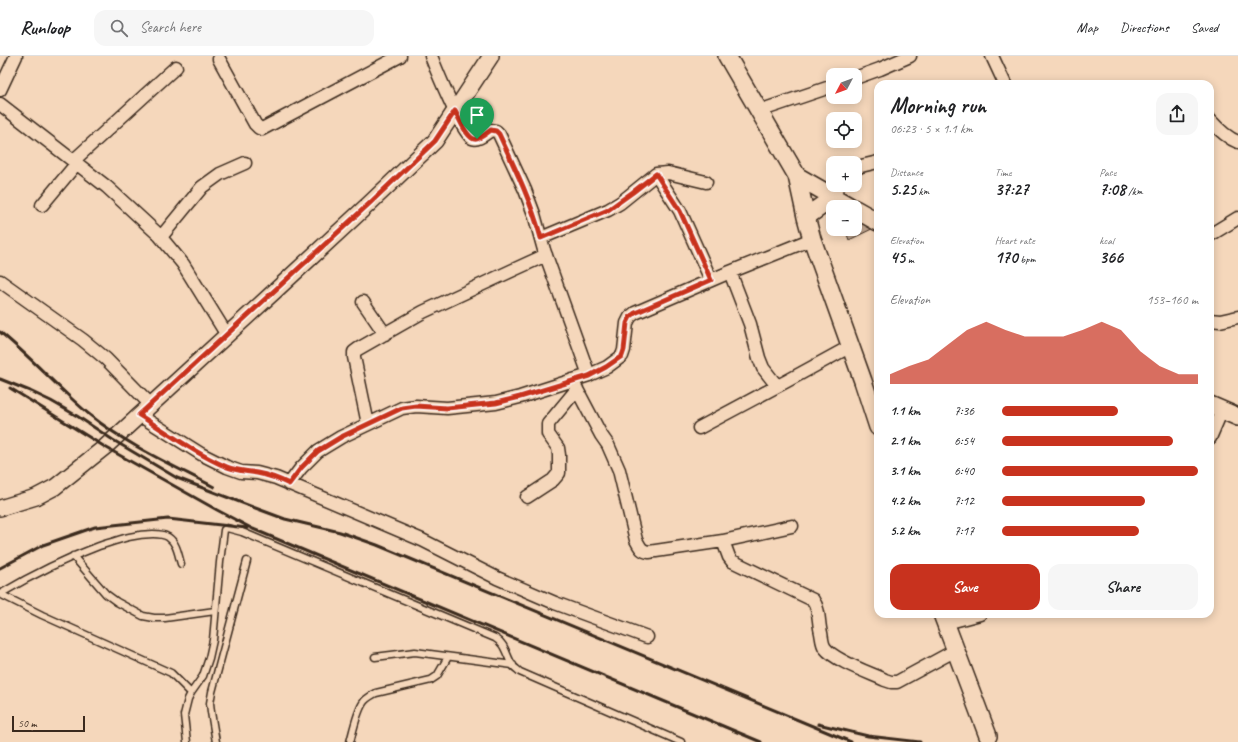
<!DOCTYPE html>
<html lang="en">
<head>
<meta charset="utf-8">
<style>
	:root { --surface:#fff; --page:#f6f6f6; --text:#202124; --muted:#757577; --line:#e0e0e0; --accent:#c8321e }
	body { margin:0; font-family:Caveat,sans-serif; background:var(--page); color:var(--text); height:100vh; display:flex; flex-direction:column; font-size:15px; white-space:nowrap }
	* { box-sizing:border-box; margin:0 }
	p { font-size:13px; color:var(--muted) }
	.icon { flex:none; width:22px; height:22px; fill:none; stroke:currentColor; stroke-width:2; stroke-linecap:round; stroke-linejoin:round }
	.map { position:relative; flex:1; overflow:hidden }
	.drawer { position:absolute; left:874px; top:24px; width:340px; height:538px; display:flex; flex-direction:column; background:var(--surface); border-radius:12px; box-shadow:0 2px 10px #0003 }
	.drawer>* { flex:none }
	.needle { width:26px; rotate:229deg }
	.fabs { position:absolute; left:826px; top:12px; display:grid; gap:8px }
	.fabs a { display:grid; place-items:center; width:36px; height:36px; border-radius:8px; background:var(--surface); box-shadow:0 2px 10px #0003; font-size:20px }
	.scale { position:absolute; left:12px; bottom:10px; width:73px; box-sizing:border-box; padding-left:4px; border:2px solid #3b2a1e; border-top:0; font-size:11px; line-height:14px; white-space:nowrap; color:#3b2a1e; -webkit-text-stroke:3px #f5d7bb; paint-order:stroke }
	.pin { position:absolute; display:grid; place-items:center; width:34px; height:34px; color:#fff; margin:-41px -17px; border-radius:50% 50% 50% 0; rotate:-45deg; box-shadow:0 0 4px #0007 }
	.pin .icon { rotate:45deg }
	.round { display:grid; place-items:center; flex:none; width:42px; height:42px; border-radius:12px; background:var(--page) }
	.summary { display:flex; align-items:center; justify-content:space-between; height:68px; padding:0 16px }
	h1 { font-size:22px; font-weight:800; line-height:30px }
	.stats { display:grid; grid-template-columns:repeat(3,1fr); gap:6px; height:68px; padding:4px 16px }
	.stats div { display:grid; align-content:center }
	.stats b { font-size:17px; font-weight:800 }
	.stats small { font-size:11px; font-weight:400 }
	.stats p { font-size:11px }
	.chart { height:112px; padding:8px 16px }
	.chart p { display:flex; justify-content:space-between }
	.chart svg { width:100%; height:72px; margin-top:4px; fill:var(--accent); opacity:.7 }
	.action { display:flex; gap:8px; margin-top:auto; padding:8px 16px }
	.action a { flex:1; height:46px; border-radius:12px; background:var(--accent); color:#fff; font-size:16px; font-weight:800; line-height:46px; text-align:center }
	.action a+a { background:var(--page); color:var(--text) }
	ul { padding:0 16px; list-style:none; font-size:13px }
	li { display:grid; grid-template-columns:64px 48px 1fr; align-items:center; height:30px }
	li i { height:10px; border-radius:5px; background:var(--accent) }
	header { display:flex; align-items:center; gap:24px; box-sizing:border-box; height:56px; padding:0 20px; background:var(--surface); border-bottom:1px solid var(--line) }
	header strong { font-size:19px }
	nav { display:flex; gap:22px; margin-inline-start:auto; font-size:14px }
	.search { width:280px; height:36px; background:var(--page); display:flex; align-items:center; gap:10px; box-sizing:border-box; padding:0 14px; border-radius:12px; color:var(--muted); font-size:15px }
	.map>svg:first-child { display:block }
</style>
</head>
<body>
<header>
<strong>Runloop</strong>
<div class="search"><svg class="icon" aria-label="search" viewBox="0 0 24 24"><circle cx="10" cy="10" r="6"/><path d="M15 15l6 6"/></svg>Search here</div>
<nav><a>Map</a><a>Directions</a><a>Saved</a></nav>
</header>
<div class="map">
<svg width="1238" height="686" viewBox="0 0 1238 686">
	<rect width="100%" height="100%" fill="#f5d7bb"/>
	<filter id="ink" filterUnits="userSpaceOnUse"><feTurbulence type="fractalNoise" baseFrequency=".025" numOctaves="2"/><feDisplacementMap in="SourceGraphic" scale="8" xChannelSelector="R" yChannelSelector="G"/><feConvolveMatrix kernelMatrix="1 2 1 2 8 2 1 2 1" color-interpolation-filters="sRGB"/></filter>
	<g filter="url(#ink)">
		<path fill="#c1a690" stroke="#3b2a1e" d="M855,156L878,170L849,184L845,173H855Z"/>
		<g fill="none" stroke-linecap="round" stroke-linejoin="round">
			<defs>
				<path id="service" d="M73,500L106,538L117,546L143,560L154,562H165L215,555
					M0,538L42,559L171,617L191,637
					M0,538C32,519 64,503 99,490C118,484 133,478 153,478C158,478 163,478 168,481C177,487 178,498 181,508
					M375,601L415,596L513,609
					M187,686L184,659L188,643L191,637L203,620L209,602L213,584L220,506L224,474L227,472L242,476L495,582C506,588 506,600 513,610C515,612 518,614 520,616L681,686
					M216,686L211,656L210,647L212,636L247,505
					M350,686C353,675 357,656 363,647C366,642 371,640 376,637L431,624L437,620L448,601"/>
				<path id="minor" d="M431,0C436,13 463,79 472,82C478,85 486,77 491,74L496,75L499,78L525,134L534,158L544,194L589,319
					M992,0L1005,28
					M219,3L255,68L259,72L262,73L400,0
					M855,22L880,13L910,0
					M0,34L16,0
					M0,48L107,131L159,179L183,208L227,279
					M759,55L833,30
					M1210,64C1218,73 1227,82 1238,86
					M73,105L176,11
					M855,113L861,110L878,106
					M656,118L680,155L711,224
					M832,140L839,129
					M42,149L77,107
					M1210,179L1238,162
					M161,181L202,131L220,118L245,107
					M541,182L608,154L620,147L656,118L668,117L706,126
					M730,216L750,268L759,302L763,312L777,330
					M0,225L83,284L106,303L151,349
					M363,246L385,278
					M1210,264L1220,265L1238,261
					M572,324L601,379L608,389L619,414L636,484C640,491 641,495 649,496L723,485L792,470
					M139,359L201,398L227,411L241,416L257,417L276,422L422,484L497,522L555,547L647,581
					M368,368L354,301V296L358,293L423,256L511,215L546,199
					M699,372L787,325L851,290
					M1210,382L1222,354
					M289,428L301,412L318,395L341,381L402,352L416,350L447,352L496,347L520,341L589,319L607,311L622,300L624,294L627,267L630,261L635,257L730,216L812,183
					M527,441L553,424L559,417V399L558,392L548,378V368L577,333
					M723,485L729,501L732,505L813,544C820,554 818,566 821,577C822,582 822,588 825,592C835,605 870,617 885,624L891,626H897L956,594
					M946,567L980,558"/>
				<path id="tertiary" d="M0,452L36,441L55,431L105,391L276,234L371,146L435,85L491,0"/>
				<path id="secondary" d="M727,0L797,120L851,151
					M797,120L806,161L812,183L863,325L878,371
					M855,153L878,166
					M806,161L834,141
					M1210,349L1238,361
					M942,558L988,680"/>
			</defs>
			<use href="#service" stroke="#3b2a1e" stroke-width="9"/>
			<use href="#minor" stroke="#3b2a1e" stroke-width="15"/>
			<use href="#tertiary" stroke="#3b2a1e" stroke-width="18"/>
			<use href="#secondary" stroke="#3b2a1e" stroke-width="20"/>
			<use href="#service" stroke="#f5d7bb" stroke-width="6"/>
			<use href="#minor" stroke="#f5d7bb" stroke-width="12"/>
			<use href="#tertiary" stroke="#f5d7bb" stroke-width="15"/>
			<use href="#secondary" stroke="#f5d7bb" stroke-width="17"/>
			<path stroke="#3b2a1e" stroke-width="3" d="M0,276C32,302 59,333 90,359C127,389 172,409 214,431
				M0,323L30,335L51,345L77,360L113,384L177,422L250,450L285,463L340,476L377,489L851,686
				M10,332L105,391L217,454L253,473L761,686
				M0,512L43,489L95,471L168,463L247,472
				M818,668L868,680L920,686"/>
		</g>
	</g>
	<g fill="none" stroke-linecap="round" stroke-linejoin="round" filter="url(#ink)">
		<defs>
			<path id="route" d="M455,55C459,62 468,86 477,83C482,81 487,77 491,74L496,75L499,78C515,112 531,145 541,182L608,154L633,136L656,118L680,155L711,224L635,257L630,261L627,267L624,294L622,300L606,311L589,320L520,341L496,347L447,352L416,350L402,352L341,381L318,395L301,412L289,428C279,423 268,419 257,417C247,415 237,415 227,411C196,398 168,377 139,359L371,146L435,85Z"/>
		</defs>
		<use href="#route" stroke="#fff" stroke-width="8"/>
		<use href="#route" stroke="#c8321e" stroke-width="5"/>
	</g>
</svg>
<div class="fabs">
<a><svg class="needle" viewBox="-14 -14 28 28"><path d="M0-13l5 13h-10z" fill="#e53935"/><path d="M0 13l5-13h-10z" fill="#757577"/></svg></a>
<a><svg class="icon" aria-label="locate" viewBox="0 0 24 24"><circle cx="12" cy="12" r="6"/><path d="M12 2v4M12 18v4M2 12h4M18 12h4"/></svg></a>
<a>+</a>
<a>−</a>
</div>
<div class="scale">50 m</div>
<div class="pin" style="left:477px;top:83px;background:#1e9e55"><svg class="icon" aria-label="arrive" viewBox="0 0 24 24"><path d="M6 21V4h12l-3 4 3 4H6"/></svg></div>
<section class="drawer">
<div class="summary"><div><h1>Morning run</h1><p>06:23 · 5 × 1.1 km</p></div><a class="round"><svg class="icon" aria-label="share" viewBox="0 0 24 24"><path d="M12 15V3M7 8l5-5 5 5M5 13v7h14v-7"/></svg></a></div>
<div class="stats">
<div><p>Distance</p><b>5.25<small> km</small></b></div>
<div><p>Time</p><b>37:27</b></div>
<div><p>Pace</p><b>7:08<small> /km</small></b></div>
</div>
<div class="stats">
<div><p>Elevation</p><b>45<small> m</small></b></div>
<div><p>Heart rate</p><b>170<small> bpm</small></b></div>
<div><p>kcal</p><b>366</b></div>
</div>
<div class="chart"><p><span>Elevation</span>153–160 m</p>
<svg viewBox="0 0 160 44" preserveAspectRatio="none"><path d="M0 44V38L10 33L20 29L30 20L40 11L50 6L60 11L70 15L80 15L90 15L100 11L110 6L120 11L130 24L140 33L150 38L160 38V44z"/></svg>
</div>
<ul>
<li><b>1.1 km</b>7:36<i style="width:59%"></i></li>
<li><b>2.1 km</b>6:54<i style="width:87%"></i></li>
<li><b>3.1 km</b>6:40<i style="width:100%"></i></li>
<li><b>4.2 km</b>7:12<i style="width:73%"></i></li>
<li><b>5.2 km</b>7:17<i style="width:70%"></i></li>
</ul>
<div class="action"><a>Save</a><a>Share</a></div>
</section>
</div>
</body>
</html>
